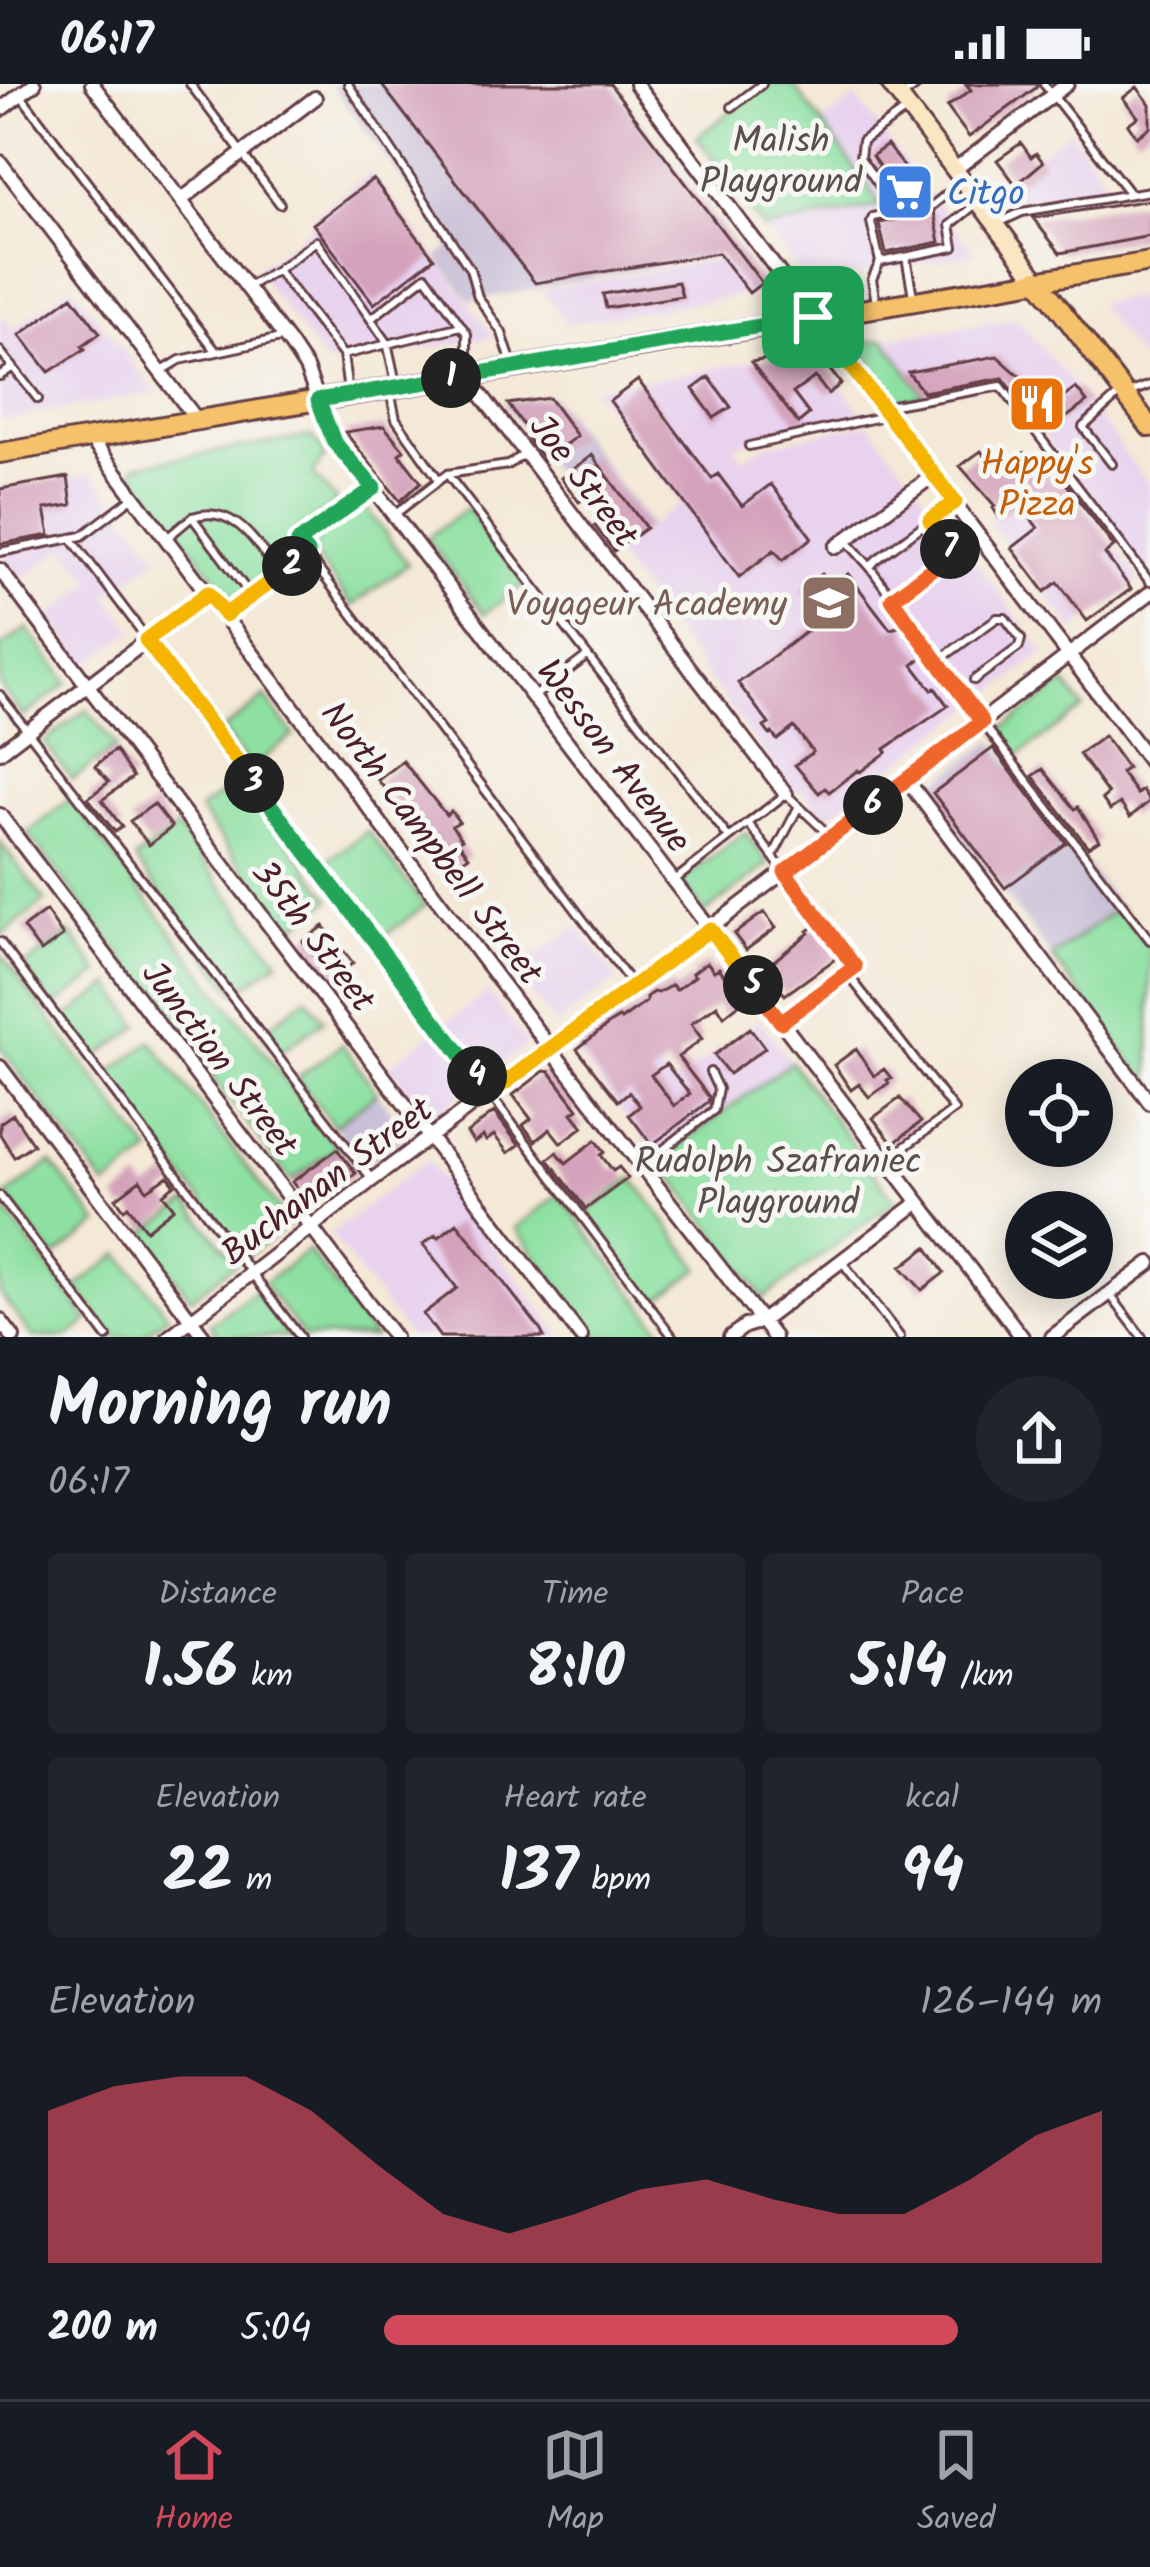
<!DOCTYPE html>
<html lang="en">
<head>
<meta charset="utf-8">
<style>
	:root { --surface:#171b24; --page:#20242c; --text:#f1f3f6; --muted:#9ea1a6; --line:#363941; --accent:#d1495b }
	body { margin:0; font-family:Kalam,sans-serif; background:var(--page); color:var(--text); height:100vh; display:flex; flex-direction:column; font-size:45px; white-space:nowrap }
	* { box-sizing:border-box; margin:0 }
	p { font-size:39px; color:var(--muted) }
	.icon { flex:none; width:66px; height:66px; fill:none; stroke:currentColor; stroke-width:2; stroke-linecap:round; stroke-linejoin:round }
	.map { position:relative; height:1253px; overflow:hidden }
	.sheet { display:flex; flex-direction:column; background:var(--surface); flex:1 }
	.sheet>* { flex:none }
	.tools { position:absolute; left:1005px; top:975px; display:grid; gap:24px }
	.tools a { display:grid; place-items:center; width:108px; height:108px; border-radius:50%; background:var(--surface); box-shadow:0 6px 30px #0003; font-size:60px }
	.pin { position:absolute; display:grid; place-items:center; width:102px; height:102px; color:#fff; margin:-51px; border-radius:24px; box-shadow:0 6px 18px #0006 }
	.km { position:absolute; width:60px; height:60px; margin:-30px; border-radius:50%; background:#222; color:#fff; font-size:33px; line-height:60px; text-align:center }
	.round { display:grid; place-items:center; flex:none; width:126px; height:126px; border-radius:63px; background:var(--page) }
	.overview { display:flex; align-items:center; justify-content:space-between; height:204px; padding:0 48px }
	h1 { font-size:66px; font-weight:600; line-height:90px }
	.stats { display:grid; grid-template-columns:repeat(3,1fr); gap:18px; height:204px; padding:12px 48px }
	.stats div { display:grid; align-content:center; border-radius:12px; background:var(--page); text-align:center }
	.stats b { font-size:60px; font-weight:600 }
	.stats small { font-size:33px; font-weight:400 }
	.stats p { font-size:33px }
	.chart { height:336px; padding:24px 48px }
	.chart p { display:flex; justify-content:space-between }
	.chart svg { width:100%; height:216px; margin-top:12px; fill:var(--accent); opacity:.7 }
	ul { padding:0 48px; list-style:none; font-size:39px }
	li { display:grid; grid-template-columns:192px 144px 1fr; align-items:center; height:90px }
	li i { height:30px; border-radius:15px; background:var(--accent) }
	.status { display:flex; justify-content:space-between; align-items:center; height:84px; padding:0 60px; background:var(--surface); direction:ltr }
	.status svg { height:33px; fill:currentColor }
	.tabs { display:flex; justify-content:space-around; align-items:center; height:168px; border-top:3px solid var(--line); background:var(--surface); font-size:33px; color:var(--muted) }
	.tabs a { display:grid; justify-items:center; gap:6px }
	.tabs .selected { color:var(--accent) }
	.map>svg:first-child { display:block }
</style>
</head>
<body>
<div class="status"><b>06:17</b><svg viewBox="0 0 49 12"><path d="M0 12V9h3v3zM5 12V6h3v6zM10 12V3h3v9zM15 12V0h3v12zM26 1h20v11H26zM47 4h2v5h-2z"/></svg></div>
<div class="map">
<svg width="1150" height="1253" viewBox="0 0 1150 1253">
	<rect width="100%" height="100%" fill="#f6f6f2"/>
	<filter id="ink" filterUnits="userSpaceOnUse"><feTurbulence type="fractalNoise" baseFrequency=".00833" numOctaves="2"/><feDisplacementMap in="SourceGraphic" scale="24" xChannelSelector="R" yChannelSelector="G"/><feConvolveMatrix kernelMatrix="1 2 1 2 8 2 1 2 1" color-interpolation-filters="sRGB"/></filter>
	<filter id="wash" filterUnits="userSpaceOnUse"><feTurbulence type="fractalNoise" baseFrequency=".004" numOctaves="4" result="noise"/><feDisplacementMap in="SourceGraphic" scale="48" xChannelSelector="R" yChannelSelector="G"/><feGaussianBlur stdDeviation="2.7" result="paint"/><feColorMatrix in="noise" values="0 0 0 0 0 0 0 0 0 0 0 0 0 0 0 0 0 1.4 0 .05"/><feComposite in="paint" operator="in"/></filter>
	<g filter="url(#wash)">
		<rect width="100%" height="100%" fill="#f4e8d6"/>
		<path fill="#e8d2ee" d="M856,14L975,170L809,199L764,145L881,121L822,39Z
			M1070,47L1114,109L1023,123L1003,95Z
			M371,88L495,253L327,281L255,186L315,141L311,134Z
			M741,171L770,206L567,240L542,206Z
			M72,201L156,309L0,336V230L13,245Z
			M1150,211V289L1096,219Z
			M1017,234L1074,302L1150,402V492L1004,299L924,311L885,255Z
			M814,265L863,331L733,361L744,375L762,362L869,339L1045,569L824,735L802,705L794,709L614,469L681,419L592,303L680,291Z
			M1060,386L1139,496L1074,546L989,438Z
			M93,390L159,473L107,511L134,546L87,581L49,532L93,497L65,463L22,495L0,466V405Z
			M577,842L617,896L555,941L515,888Z
			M488,908L528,960L429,1034L389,981Z
			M619,931L671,1001L759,936L791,978L660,1076L573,965Z
			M427,1076L562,1253H409L330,1150Z"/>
		<path fill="#c9bfd7" d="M331,0H612L739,167L470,217L437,174L451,162Z
			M552,312L650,442L614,469L503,318Z
			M993,656L1119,823L1052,873L926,706Z
			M377,1009L408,1050L364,1083L334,1042Z"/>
		<path fill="#8de0a2" stroke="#6c8066" stroke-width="3" d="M767,0H793L882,121L764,145L697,53Z
			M885,255L924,311L897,317L858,261L859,259Z
			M312,352L326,371L313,390L337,418L294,450L291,473L233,515L135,393L134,384L137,381Z
			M363,420L408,480L352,522L312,468L318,454Z
			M467,424L525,500L484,530L427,454Z
			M27,544L68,599L23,633L0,602V564Z
			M1065,599L1083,624L1017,673L998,648Z
			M265,613L294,651L251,684L222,646Z
			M87,625L116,663L72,696L44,658Z
			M241,695L331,815L290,846L199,726Z
			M70,715L337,1063L291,1097L28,749Z
			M177,744L279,877L235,909L135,775Z
			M368,747L425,822L380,855L323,780Z
			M745,748L769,780L705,829L680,798Z
			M0,758L45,817L1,852L0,851Z
			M1119,823L1150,864V1002L1052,873Z
			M70,849L100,889L54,923L23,883Z
			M0,869L151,1069L106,1103L0,963Z
			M111,901L140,942L94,976L64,935Z
			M307,913L324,936L278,970L262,948Z
			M151,957L290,1140L245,1174L107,991Z
			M342,960L377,1009L334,1042L297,994Z
			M791,978L895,1117L764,1214L660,1076Z
			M51,1078L99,1140L54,1174L6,1112Z
			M633,1094L700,1184L654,1219L586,1129Z
			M559,1110L667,1253H597L515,1144Z
			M188,1118L236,1179L191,1214L143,1151Z
			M0,1119L89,1237L68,1253H33L0,1210Z
			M308,1166L374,1253H304L263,1200Z
			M120,1170L168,1231L141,1253H114L76,1203Z
			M255,1207L290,1253H220L210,1240Z"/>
		<g id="blocks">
			<path fill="#d4a2bb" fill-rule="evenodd" d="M381,0H610L762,199L749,209L718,169L535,199Z
				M966,0H1037V3L969,53L947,23L971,6Z
				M1137,3L1150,20V43L1137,53L1128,40L1138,33L1123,14Z
				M1021,59L1031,73L1036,69L1043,78L1016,101L997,76Z
				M887,61L916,100V111L905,119L901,120L877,85L879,82L872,72Z
				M373,95L434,174L374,220L313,140Z
				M1150,116V152L1060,169L1033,134Z
				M934,128L940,158L886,169L879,139Z
				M678,198L682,212L606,224L603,210Z
				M72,212L100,249L82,262L85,265L49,288L20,251Z
				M811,267L817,269L841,300L828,310L815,293L793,309L809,330L798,339L751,278Z
				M997,272L1032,303L1039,305L1052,322L1076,304L1087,318L1046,349L1003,294L923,308L908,288Z
				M709,293L731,323L714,334L693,305Z
				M638,296L712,395L718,390L742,422L771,400L812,454L783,476L774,466L739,493L610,317Z
				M549,314L577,352L544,376L528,355L531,352L508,320Z
				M384,342L404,366L399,370L421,398L400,417L345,348Z
				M981,367L995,386L1015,371L1018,374L1024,369L1028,374L1030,372L1045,392L1055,385L1114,463L1105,470L1131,505L1087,537L1058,498L1045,508L1012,464L1038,444L1018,418L999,433L993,424L995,422L960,382Z
				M592,371L646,444L614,467L595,442L604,435L587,412L579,418L561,394Z
				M68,393L72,421L45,425L50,451L0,460V405Z
				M822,490L829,499L837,493L840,497L848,490L890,545L903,542L909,550L907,552L923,573L913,581L932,606L935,604L948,622L885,665L887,668L860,688L858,686L829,708L825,704L819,709L795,681L813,668L794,643L777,656L772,649L770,651L764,643L769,640L738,599L824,534L802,505Z
				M1104,652L1127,684L1121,689L1137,710L1142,706L1150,717L1130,733L1120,719L1110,726L1102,715L1108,710L1079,670Z
				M993,664L1066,759L1005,804L933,709Z
				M115,666L133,693L102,716L122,743L115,748L88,714L109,698L95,682Z
				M403,677L446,731L451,727L459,738L452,742L462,755L458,758L469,772L448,787L378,696Z
				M1043,685L1075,725L1078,723L1099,756L1088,763L1033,692Z
				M154,720L172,743L149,761L130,737Z
				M46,827L63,852L41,868L23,844Z
				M764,828L776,844L746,866L734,850Z
				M324,842L353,879L333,895L303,857Z
				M815,842L838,873L785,911L767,888L773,884L770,880L809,849L808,847Z
				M707,878L714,887L719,884L736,907L732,910L739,920L724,932L717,921L691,940L702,955L678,973L709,1013L708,1018L652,1061L629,1031L640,1022L629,1008L618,1017L577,965L609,940L619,934L621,936L646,918V913L653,908L658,909L672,901L676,906L695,892L692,889ZM666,980L690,1010L674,1022L651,991Z
				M750,944L765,964L729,990L714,971Z
				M856,965L874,992L884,985L891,994L887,996L889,999L869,1013L859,1000L851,1006L834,981Z
				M544,987L550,988L578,1025L572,1029L583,1043L561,1059L550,1045L535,1057L523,1041L531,1035L513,1011Z
				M900,1014L921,1038L893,1060L873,1034Z
				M494,1028L519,1061L508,1069L494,1051L486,1057L483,1052L474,1059L467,1049Z
				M13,1030L33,1060L14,1073L0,1050V1039Z
				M596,1056L605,1068L601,1071L613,1087L619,1083L628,1094L586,1125L548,1075L557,1068L566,1079Z
				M337,1065L356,1089L312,1123L292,1098Z
				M168,1092L175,1101L163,1110L174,1124L146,1146L128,1122L124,1125L116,1114L140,1096L147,1106Z
				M457,1139L540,1245L544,1253H440L423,1230L457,1204L423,1160L436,1151L438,1154Z
				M927,1163L944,1189L922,1206L901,1183Z"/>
		</g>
	</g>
	<g filter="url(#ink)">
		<use href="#blocks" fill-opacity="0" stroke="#643d45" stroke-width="3"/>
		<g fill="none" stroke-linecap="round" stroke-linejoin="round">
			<defs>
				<path id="service" d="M190,0L280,120
					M348,0L470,185L478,213L502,249L512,280
					M1044,0L1130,110
					M904,11L919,0
					M22,13L216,267
					M732,23L762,0
					M898,128L860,74L862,57L906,26
					M996,140L1022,128L1150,107
					M906,173L913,212
					M880,178L871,138L873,133L933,121L963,97
					M249,202L277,186
					M876,219L872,195L880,178L954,163L950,141L975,121
					M372,234L426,192L467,250V287
					M0,267L38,315
					M343,271L461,242
					M162,287L180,276L281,254
					M0,292L13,283
					M348,307L343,271L277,186L316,157L387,258L396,299
					M390,307L396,335L439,396
					M1131,308L1150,301
					M882,323L1001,302L1150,498
					M749,362L885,332
					M1112,380L1083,343L1120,310
					M447,390L729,754
					M373,404L298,458L631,899
					M394,431L447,390L508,381L523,371
					M71,454L673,1253
					M167,454L192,433
					M846,456L870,483L982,638L1150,856
					M0,468L82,452L132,414
					M870,483L876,476L952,420
					M251,512L192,433C236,419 256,460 280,491
					M893,515L946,474L951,466L930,436
					M225,531L308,470
					M938,577L997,534H1005L1021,555L1019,563L974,596
					M0,611L371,1094
					M536,611L587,572
					M748,739L855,883
					M773,772L799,722
					M676,795L786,710L831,753
					M0,858L300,1253
					M847,889L954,1026L887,1076
					M642,1082L714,1026L718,1005L710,988
					M0,1112L107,1253
					M843,1179L900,1253
					M1111,1212L1142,1253"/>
				<path id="minor" d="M92,0L290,260L306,284L334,358L373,404L1022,1253
					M636,0L1150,678
					M0,26L34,0
					M0,78L197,336
					M954,86L1067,0
					M181,116L315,14
					M466,291L786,710
					M90,354L550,964L774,1253
					M836,463L934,391
					M0,486L581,1253
					M0,668L208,510
					M907,696L1150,1019
					M0,731L394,1253
					M781,938L855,883
					M0,983L204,1253
					M0,1236L13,1253
					M169,1253L372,1096L709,845L1150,509
					M730,1253L745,1242L762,1237L919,1118
					M1052,1253L1150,1179"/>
				<path id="secondary" d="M890,0L1037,195"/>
				<path id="primary" d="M1037,195L1150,343
					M0,369L1150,178"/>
			</defs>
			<use href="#service" stroke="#643d45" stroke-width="12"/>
			<use href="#minor" stroke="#643d45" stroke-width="18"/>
			<use href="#secondary" stroke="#643d45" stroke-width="22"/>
			<use href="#primary" stroke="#643d45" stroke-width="24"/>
			<use href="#service" stroke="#fff" stroke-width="6"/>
			<use href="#minor" stroke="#fff" stroke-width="12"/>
			<use href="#secondary" stroke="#fbe6c4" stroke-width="16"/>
			<use href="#primary" stroke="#f5c16b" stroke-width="18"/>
		</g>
	</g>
	<g fill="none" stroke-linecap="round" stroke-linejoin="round" filter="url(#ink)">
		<defs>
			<path id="split-1" d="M451,294L813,233"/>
			<path id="split-2" d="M292,482L308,470L298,458L374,404L334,358L318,316L451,294"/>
			<path id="split-3" d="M254,699L146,556L208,509L225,531L292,482"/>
			<path id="split-4" d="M254,699L477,992"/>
			<path id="split-5" d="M477,992L490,1010L710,845L753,901"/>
			<path id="split-6" d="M753,901L781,938L855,883L785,788L873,721"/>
			<path id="split-7" d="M873,721L982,638L892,515L946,474L950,465"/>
			<path id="split-8" d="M813,233L955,418L930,436L950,465"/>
		</defs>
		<use href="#split-1" stroke="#fff" stroke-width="24"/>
		<use href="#split-2" stroke="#fff" stroke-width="24"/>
		<use href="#split-3" stroke="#fff" stroke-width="24"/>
		<use href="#split-4" stroke="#fff" stroke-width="24"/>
		<use href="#split-5" stroke="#fff" stroke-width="24"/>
		<use href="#split-6" stroke="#fff" stroke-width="24"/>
		<use href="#split-7" stroke="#fff" stroke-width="24"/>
		<use href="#split-8" stroke="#fff" stroke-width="24"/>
		<use href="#split-1" stroke="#22a559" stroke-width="15"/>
		<use href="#split-2" stroke="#22a559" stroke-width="15"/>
		<use href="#split-3" stroke="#f5b400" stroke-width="15"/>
		<use href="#split-4" stroke="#22a559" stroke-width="15"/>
		<use href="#split-5" stroke="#f5b400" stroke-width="15"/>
		<use href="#split-6" stroke="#f0652b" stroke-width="15"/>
		<use href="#split-7" stroke="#f0652b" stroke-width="15"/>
		<use href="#split-8" stroke="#f5b400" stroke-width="15"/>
	</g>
	<defs>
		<symbol id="supermarket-square" viewBox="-11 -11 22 22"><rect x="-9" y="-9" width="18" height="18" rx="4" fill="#3f7fe0" stroke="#f6f6f2"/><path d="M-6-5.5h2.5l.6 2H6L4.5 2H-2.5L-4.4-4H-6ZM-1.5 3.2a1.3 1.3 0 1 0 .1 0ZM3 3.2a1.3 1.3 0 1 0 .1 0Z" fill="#fff"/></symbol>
		<symbol id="restaurant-square" viewBox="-11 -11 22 22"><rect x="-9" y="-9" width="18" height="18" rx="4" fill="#e8710a" stroke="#f6f6f2"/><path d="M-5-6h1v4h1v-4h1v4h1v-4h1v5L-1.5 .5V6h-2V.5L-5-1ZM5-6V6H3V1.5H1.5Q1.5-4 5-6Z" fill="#fff"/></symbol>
		<symbol id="school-square" viewBox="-11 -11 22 22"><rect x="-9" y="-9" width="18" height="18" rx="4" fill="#8d6e63" stroke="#f6f6f2"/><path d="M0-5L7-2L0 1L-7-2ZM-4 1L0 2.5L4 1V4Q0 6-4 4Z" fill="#fff"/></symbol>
	</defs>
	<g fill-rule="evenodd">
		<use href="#supermarket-square" x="872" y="75" width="66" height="66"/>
		<use href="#restaurant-square" x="1004" y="287" width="66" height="66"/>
		<use href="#school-square" x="796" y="486" width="66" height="66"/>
	</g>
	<g text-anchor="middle" stroke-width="10" stroke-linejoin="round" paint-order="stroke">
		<g font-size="36" fill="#5b4f49" stroke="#f6f6f2">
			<text x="781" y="68">Malish<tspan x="781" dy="41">Playground</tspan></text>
			<text x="778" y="1089">Rudolph Szafraniec<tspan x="778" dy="41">Playground</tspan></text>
		</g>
		<g font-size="36" fill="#366cbe" stroke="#f6f6f2" text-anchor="start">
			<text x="947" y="121">Citgo</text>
		</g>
		<g font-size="36" fill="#c56008" stroke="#f6f6f2">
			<text x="1037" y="391">Happy's<tspan x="1037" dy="41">Pizza</tspan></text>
		</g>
		<g font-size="36" fill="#4a1f2b" stroke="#f6f6f2">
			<text transform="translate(585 396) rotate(53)" y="13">Joe Street</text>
			<text transform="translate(615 671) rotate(53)" y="13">Wesson Avenue</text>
			<text transform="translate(433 758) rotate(53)" y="13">North Campbell Street</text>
			<text transform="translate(315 851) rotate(53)" y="13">35th Street</text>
			<text transform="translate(221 974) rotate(53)" y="13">Junction Street</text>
			<text transform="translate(326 1096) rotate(-37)" y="13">Buchanan Street</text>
		</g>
		<g font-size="36" fill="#785e54" stroke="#f6f6f2" text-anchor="end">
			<text x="787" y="532">Voyageur Academy</text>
		</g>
	</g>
</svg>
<div class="tools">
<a><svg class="icon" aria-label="locate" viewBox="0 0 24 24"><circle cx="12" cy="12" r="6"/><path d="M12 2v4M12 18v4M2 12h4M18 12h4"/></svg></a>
<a><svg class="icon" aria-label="layers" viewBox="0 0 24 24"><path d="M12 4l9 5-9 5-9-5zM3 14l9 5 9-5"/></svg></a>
</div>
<div class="pin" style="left:813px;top:233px;background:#1e9e55"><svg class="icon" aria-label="arrive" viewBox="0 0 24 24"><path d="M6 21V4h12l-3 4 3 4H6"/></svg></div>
<b class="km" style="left:451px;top:294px">1</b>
<b class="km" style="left:292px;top:482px">2</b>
<b class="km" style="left:254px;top:699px">3</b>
<b class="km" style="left:477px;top:992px">4</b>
<b class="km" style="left:753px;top:901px">5</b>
<b class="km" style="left:873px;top:721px">6</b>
<b class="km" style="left:950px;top:465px">7</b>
</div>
<section class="sheet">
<div class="overview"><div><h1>Morning run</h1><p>06:17</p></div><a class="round"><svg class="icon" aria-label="share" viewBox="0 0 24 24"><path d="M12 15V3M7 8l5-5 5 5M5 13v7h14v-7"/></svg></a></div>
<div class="stats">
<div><p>Distance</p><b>1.56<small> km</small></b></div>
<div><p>Time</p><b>8:10</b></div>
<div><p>Pace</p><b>5:14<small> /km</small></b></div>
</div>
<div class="stats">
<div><p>Elevation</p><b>22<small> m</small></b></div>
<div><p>Heart rate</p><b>137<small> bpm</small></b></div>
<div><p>kcal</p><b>94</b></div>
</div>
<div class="chart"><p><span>Elevation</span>126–144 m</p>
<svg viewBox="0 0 160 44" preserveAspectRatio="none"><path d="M0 44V13L10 8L20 6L30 6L40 13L50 24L60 34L70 38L80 34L90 29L100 27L110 31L120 34L130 34L140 27L150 18L160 13V44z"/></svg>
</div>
<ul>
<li><b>200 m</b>5:04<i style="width:80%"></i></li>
</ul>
</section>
<nav class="tabs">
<a class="selected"><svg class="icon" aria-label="home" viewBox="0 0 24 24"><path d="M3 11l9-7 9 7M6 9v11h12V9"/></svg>Home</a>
<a><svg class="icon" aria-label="map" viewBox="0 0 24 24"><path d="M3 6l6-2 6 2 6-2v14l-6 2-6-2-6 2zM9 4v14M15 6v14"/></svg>Map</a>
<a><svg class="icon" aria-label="saved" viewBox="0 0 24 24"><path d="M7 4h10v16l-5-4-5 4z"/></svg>Saved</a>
</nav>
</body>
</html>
